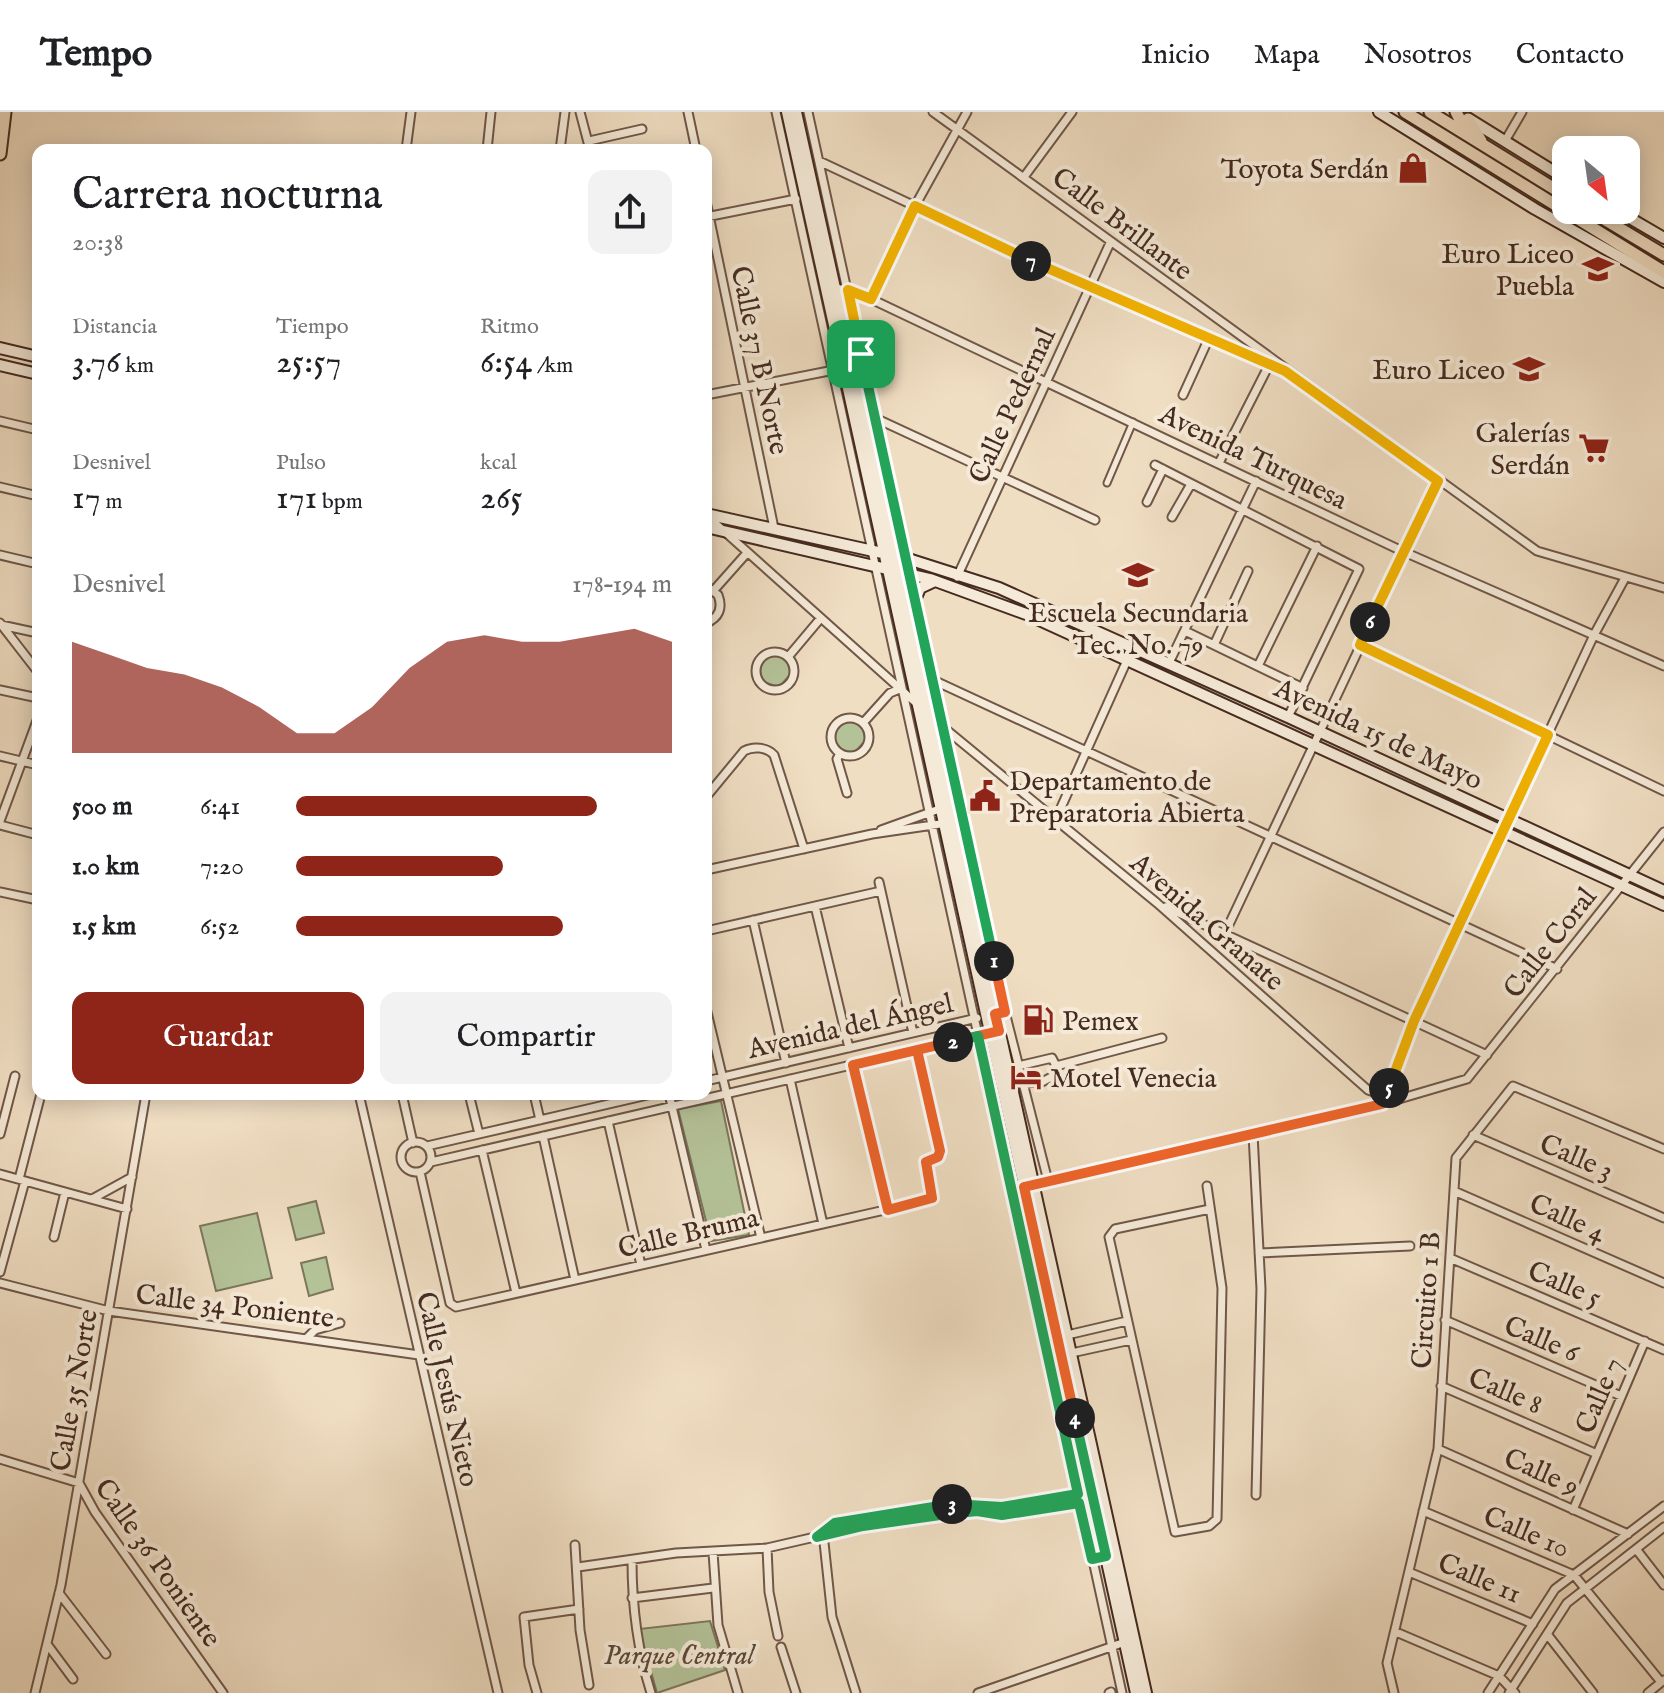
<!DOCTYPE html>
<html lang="es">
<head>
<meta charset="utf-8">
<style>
	:root { --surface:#fff; --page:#f2f2f2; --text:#202124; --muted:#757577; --line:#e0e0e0; --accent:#8f2418 }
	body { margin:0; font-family:"IM FELL English",serif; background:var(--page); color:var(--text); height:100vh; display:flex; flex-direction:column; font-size:30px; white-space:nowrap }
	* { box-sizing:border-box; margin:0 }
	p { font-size:26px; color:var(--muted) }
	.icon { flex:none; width:44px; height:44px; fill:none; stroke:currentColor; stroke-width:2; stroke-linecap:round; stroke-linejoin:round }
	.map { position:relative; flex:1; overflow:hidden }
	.details { position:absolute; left:32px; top:32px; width:680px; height:956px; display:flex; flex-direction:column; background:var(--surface); border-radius:16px; box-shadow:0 4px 20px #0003 }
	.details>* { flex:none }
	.needle { width:52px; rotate:151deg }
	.tools { position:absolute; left:1552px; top:24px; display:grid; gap:16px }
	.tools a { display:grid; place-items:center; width:88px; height:88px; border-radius:16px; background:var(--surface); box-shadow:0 4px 20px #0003; font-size:40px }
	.pin { position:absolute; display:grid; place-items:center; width:68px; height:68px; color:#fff; margin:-34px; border-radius:16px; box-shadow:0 4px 12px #0006 }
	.km { position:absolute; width:40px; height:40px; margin:-20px; border-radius:50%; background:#222; color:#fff; font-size:22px; line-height:40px; text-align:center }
	.round { display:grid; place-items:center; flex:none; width:84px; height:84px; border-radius:16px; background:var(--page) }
	.head { display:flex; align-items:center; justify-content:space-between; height:136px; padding:0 40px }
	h1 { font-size:44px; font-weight:600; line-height:60px }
	.figures { display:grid; grid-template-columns:repeat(3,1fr); gap:12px; height:136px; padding:8px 40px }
	.figures div { display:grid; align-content:center }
	.figures b { font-size:34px; font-weight:600 }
	.figures small { font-size:22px; font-weight:400 }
	.figures p { font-size:22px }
	.chart { height:224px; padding:16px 40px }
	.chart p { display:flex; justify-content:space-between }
	.chart svg { width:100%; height:144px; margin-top:8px; fill:var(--accent); opacity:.7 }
	.primary-button { display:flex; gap:16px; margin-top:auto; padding:16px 40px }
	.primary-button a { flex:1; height:92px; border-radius:16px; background:var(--accent); color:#fff; font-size:32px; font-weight:600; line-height:92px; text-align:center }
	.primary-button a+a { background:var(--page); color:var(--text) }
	ul { padding:0 40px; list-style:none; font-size:26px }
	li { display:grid; grid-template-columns:128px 96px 1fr; align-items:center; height:60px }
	li i { height:20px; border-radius:10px; background:var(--accent) }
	header { display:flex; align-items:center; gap:48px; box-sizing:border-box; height:112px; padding:0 40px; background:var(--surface); border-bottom:2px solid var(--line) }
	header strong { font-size:38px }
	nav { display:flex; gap:44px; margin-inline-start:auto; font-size:28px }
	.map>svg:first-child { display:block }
</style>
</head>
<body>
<header>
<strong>Tempo</strong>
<nav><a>Inicio</a><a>Mapa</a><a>Nosotros</a><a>Contacto</a></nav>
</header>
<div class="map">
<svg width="1664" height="1581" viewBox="0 0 1664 1581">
	<rect width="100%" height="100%" fill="#f0dec3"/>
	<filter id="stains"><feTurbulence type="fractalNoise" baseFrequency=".0025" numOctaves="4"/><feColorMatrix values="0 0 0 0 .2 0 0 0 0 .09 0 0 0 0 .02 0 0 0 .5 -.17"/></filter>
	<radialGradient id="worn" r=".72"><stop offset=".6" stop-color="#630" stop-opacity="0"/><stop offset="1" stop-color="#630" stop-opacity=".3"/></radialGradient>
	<path fill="#b4c298" stroke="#7c765c" stroke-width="2" d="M770,542L786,546L791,562L779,575L763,570L758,555Z
		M845,608L861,612L866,628L854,641L838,637L833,621Z
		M721,989L749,1123L711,1129L678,997Z
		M316,1089L324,1121L296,1128L288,1096Z
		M257,1101L272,1166L216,1179L200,1114Z
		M326,1145L333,1177L309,1184L301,1151Z
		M710,1509L725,1558L657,1581L639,1517Z"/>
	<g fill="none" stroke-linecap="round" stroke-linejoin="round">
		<defs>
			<path id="pedestrian" d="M1107,371L1133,310"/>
			<path id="minor" d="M580,0L590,38
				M688,0L696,38
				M776,0L1122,1581
				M808,0L1005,900L1048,1069
				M933,0L1537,439L1664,476
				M589,29L642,17
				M1505,29L1522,0
				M406,38L411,0
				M487,38L491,0
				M560,38L565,0
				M819,49L1089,176L1280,257
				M1024,65L1072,0
				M706,89L774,416
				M706,105L796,87
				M831,174L871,187L1402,439L1664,554
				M871,187L915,94L967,0
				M706,283L834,258
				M1183,283L1208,228
				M875,306L1095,408
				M0,309L38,318
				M1219,351L1271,249
				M1155,353L1359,457L1288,605
				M0,375L38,384
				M1147,390L1163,357
				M706,403L916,591
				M1172,405L1191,372
				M0,443L38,452
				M957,465L1110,131
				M706,474L718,483C723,496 719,506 706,511
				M714,478L746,442
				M0,511L38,560
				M1,513L38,521
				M1185,519L1303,576
				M1214,533L1248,459
				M1360,533L1664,679
				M756 559a19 19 0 1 1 38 0a19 19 0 1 1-38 0Z
				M788,545L820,507
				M1169,551L1256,369
				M1258,554L1317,434
				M933,568L1557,857
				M0,578L38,586
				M831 625a19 19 0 1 1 38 0a19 19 0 1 1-38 0Z
				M863,611L890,581L902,576
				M943,615L1157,791L1368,978L1386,984
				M840,641L837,647L847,681
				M0,644L38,653
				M706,685L744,639C753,634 767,635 774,643L804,737
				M0,709L38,606
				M1055,709L1133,535
				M0,713L38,723
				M881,718L945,695
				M706,758L872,722L947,711
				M879,770L913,921
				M0,780L38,788
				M815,794L849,936
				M1166,795L1487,943
				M753,808L786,951
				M706,819L881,779
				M1225,821L1438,369
				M706,896L761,1126
				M853,953L888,1098
				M1018,954L1052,946L1056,954L1055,963L1042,970L1023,971
				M1056,954L1162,926
				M790,967L823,1112
				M706,969L977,906
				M359,982L498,1581
				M402,982L413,1031
				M469,982L479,1022
				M534,982L540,1008
				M669,982L706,1138
				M1385,986L1414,909L1594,523L1625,466
				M608,1009L641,1153
				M0,1022L15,964
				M1253,1022L1261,1177L1256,1383
				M1473,1023L1664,1106
				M543,1024L575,1168
				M401 1045a15 15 0 1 1 30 0a15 15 0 1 1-30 0Z
				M427,1034L652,982
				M482,1038L516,1181
				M431,1050L994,920
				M420,1060L450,1191L456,1195L929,1088L933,1083L926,1050L938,1045L940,1039L917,938
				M0,1062L127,1097
				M19,1067L41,982
				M1030,1073L1382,992L1467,967L1664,720
				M1207,1074L1222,1176L1217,1407L1209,1414L1175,1420L1109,1125L1115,1117L1210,1097
				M1454,1079L1664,1171
				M92,1087L132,1065
				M54,1125L65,1080
				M1259,1141L1410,1134
				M1450,1146L1664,1238
				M0,1160L25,1069
				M0,1171L109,1199L419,1243
				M1445,1208L1621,1284
				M1063,1224L1127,1209
				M307,1226L315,1218L340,1211
				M1067,1242L1131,1228
				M1441,1274L1597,1342
				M1438,1337L1628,1422
				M0,1347L79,1371L95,1400L223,1581
				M1573,1398L1645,1229
				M1423,1399L1574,1463L1661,1570
				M823,1421L832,1505L856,1581
				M817,1425L835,1411L890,1401L949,1392L1002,1395L1078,1382
				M575,1433L580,1518L589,1573
				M767,1436L769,1480L778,1524
				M1636,1437L1664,1473
				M713,1440L718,1513L738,1581
				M632,1448C632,1494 637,1537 651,1581
				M578,1455L676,1441L767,1436L863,1414L940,1403L977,1399L1002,1403L1079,1391
				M1409,1460L1533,1512
				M59,1481L106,1542
				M632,1486L713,1476
				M1396,1520L1499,1564L1515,1581
				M1547,1522L1593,1581
				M47,1532L73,1567
				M781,1535L796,1581
				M35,1581L61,1473L146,982
				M537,1581L529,1553L524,1505L579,1497
				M978,1581L1128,1529
				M1109,1581L1111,1580
				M1394,1581L1387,1551L1438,1337L1456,1046L1513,974L1664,1037
				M1488,1581L1555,1477L1664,1394
				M1509,1581L1567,1491L1664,1415
				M1648,1581L1664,1568"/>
			<path id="secondary" d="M787,0L1136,1581
				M796,0L1146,1581
				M1379,0L1535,97L1664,170
				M1469,7L1566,67
				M1616,98L1664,126
				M0,236L38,245
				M0,253L38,262
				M706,402L905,446L999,476L1288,605L1664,779
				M706,415L930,467L1026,502L1664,793
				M915,488L920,476L935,469"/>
			<path id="primary" d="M1405,0L1664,160
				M1430,0L1566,84
				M1456,0L1467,21
				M1468,7L1481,29
				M0,42L5,0
				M1589,98L1664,143"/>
		</defs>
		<use href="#pedestrian" stroke="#705748" stroke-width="9"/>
		<use href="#minor" stroke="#705748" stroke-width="11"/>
		<use href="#secondary" stroke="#452a1f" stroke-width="14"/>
		<use href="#primary" stroke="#452a1f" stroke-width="15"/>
		<use href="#pedestrian" stroke="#f5ead8" stroke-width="5"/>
		<use href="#minor" stroke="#f5ead8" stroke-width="7"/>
		<use href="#secondary" stroke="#f5ead8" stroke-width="10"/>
		<use href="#primary" stroke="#f0dec3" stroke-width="11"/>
	</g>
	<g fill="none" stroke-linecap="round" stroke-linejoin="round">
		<defs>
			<path id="split-1" d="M861,242L994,849"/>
			<path id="split-2" d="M953,930H951L853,953L888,1098L932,1086L926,1050L938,1045L940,1039L917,938L999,919L995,902L1005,900L994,849"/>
			<path id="split-3" d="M952,1392L1002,1395L1078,1382L978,924L953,930"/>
			<path id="split-4" d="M952,1392L835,1411L817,1425L863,1414L940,1403L977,1399L1002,1403L1079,1391L1092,1447L1106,1444L1075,1306"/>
			<path id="split-5" d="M1075,1306L1024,1075L1382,992L1389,976"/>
			<path id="split-6" d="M1370,510L1360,533L1548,623L1414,909L1389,976"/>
			<path id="split-7" d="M1031,149L1285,259L1438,369L1370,510"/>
			<path id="split-8" d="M861,242L848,178L871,187L915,94L1031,149"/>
		</defs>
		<use href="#split-1" stroke="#fff" stroke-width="16"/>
		<use href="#split-2" stroke="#fff" stroke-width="16"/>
		<use href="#split-3" stroke="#fff" stroke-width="16"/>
		<use href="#split-4" stroke="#fff" stroke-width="16"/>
		<use href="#split-5" stroke="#fff" stroke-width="16"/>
		<use href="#split-6" stroke="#fff" stroke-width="16"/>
		<use href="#split-7" stroke="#fff" stroke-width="16"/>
		<use href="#split-8" stroke="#fff" stroke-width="16"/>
		<use href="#split-1" stroke="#22a559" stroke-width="10"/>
		<use href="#split-2" stroke="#f0652b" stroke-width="10"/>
		<use href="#split-3" stroke="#22a559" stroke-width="10"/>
		<use href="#split-4" stroke="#22a559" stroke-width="10"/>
		<use href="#split-5" stroke="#f0652b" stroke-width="10"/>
		<use href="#split-6" stroke="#f5b400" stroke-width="10"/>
		<use href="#split-7" stroke="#f5b400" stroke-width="10"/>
		<use href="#split-8" stroke="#f5b400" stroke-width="10"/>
	</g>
	<defs>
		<symbol id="shop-bare" viewBox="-9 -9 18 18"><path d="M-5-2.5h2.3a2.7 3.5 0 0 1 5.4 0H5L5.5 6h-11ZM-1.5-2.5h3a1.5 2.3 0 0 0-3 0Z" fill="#8f2418" stroke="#f5ead8" stroke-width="2.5" paint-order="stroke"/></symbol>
		<symbol id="school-bare" viewBox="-9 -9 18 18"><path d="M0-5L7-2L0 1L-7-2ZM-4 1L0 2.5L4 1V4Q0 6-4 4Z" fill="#8f2418" stroke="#f5ead8" stroke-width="2.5" paint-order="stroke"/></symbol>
		<symbol id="supermarket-bare" viewBox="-9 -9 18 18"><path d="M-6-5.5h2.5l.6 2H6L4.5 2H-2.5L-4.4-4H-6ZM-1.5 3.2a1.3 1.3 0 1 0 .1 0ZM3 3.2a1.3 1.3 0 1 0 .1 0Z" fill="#8f2418" stroke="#f5ead8" stroke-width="2.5" paint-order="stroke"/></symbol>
		<symbol id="university-bare" viewBox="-9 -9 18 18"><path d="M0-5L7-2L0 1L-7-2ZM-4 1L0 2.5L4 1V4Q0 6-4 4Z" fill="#8f2418" stroke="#f5ead8" stroke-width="2.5" paint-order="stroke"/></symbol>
		<symbol id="civic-bare" viewBox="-9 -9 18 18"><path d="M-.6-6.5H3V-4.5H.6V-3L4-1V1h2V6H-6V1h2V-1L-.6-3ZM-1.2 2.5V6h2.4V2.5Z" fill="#8f2418" stroke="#f5ead8" stroke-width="2.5" paint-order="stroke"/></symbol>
		<symbol id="fuel-bare" viewBox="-9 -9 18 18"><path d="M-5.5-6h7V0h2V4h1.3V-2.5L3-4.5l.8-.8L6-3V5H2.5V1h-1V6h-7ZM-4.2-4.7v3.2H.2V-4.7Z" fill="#8f2418" stroke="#f5ead8" stroke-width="2.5" paint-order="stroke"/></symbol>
		<symbol id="hotel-bare" viewBox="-9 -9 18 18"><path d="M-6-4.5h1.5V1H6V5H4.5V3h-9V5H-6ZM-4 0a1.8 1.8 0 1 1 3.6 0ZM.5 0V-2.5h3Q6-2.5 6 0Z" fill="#8f2418" stroke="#f5ead8" stroke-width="2.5" paint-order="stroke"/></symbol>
	</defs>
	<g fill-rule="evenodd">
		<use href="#shop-bare" x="1391" y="34" width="44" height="44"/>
		<use href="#school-bare" x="1576" y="135" width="44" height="44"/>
		<use href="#school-bare" x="1507" y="235" width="44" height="44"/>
		<use href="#supermarket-bare" x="1572" y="314" width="44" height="44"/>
		<use href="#university-bare" x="1116" y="441" width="44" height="44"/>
		<use href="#civic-bare" x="963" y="662" width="44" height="44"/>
		<use href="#fuel-bare" x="1016" y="886" width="44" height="44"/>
		<use href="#hotel-bare" x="1004" y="943" width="44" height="44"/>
	</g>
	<g text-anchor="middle" stroke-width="8" stroke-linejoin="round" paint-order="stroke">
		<g font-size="28" fill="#452a1f" stroke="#f5ead8" text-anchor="end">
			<text x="1389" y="66">Toyota Serdán</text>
			<text x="1574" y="151">Euro Liceo<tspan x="1574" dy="32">Puebla</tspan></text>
			<text x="1505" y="267">Euro Liceo</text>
			<text x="1570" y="330">Galerías<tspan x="1570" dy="32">Serdán</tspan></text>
			<text x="1138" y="510" text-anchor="middle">Escuela Secundaria<tspan x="1138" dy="32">Tec. No. 79</tspan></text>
			<text x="1009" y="678" text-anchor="start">Departamento de<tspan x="1009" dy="32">Preparatoria Abierta</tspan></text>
			<text x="1062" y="918" text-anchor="start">Pemex</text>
			<text x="1050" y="975" text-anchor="start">Motel Venecia</text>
		</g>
		<g font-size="28" fill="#452a1f" stroke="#f5ead8">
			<text transform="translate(1123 111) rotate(37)" y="10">Calle Brillante</text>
			<text transform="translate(761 248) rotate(78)" y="10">Calle 37 B Norte</text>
			<text transform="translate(1011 293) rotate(-65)" y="10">Calle Pedernal</text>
			<text transform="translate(1254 344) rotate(26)" y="10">Avenida Turquesa</text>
			<text transform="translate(1379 621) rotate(25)" y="10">Avenida 15 de Mayo</text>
			<text transform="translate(1208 809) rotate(41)" y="10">Avenida Granate</text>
			<text transform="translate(1549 830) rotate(-52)" y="10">Calle Coral</text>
			<text transform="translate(850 913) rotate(-13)" y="10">Avenida del Ángel</text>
			<text transform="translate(1577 1044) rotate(23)" y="10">Calle 3</text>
			<text transform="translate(1568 1105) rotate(24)" y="10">Calle 4</text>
			<text transform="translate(688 1120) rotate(-13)" y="10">Calle Bruma</text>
			<text transform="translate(1565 1171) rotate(23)" y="10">Calle 5</text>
			<text transform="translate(1425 1188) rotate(-86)" y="10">Circuito 1 B</text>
			<text transform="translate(235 1193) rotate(7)" y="10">Calle 34 Poniente</text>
			<text transform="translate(1542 1226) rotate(23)" y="10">Calle 6</text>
			<text transform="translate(449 1277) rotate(77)" y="10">Calle Jesús Nieto</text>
			<text transform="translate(73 1278) rotate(-80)" y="10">Calle 35 Norte</text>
			<text transform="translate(1506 1278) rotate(23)" y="10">Calle 8</text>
			<text transform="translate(1598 1283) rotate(-67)" y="10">Calle 7</text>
			<text transform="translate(1542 1359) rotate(24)" y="10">Calle 9</text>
			<text transform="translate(1527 1419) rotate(23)" y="10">Calle 10</text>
			<text transform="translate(159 1450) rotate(55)" y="10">Calle 36 Poniente</text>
			<text transform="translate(1480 1465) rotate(23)" y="10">Calle 11</text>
		</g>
		<g font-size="28" font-style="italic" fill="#5b4837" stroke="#f5ead8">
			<text x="679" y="1552">Parque Central</text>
		</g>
	</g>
	<rect width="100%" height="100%" filter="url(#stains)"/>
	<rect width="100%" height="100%" fill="url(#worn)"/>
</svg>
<div class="tools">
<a><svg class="needle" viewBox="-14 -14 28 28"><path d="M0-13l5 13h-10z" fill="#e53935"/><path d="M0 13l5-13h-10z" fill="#757577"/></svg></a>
</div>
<div class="pin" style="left:861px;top:242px;background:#1e9e55"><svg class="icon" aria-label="arrive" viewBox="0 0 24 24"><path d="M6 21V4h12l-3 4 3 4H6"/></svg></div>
<b class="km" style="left:994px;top:849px">1</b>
<b class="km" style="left:953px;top:930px">2</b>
<b class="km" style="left:952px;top:1392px">3</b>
<b class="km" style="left:1075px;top:1306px">4</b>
<b class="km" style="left:1389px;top:976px">5</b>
<b class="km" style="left:1370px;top:510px">6</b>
<b class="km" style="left:1031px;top:149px">7</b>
<section class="details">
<div class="head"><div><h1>Carrera nocturna</h1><p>20:38</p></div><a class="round"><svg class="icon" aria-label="share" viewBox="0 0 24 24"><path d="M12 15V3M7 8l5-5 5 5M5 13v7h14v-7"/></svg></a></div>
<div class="figures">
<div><p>Distancia</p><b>3.76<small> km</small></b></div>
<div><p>Tiempo</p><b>25:57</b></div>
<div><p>Ritmo</p><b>6:54<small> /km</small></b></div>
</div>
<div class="figures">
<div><p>Desnivel</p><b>17<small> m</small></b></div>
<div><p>Pulso</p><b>171<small> bpm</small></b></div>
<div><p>kcal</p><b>265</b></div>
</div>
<div class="chart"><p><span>Desnivel</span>178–194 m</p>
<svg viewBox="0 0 160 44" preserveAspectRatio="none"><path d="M0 44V10L10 14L20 18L30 20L40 24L50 30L60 38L70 38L80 30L90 18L100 10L110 8L120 10L130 10L140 8L150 6L160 10V44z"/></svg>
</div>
<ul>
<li><b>500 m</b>6:41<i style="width:80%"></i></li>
<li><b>1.0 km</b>7:20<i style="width:55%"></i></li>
<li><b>1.5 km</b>6:52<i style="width:71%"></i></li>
</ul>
<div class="primary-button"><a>Guardar</a><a>Compartir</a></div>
</section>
</div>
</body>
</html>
